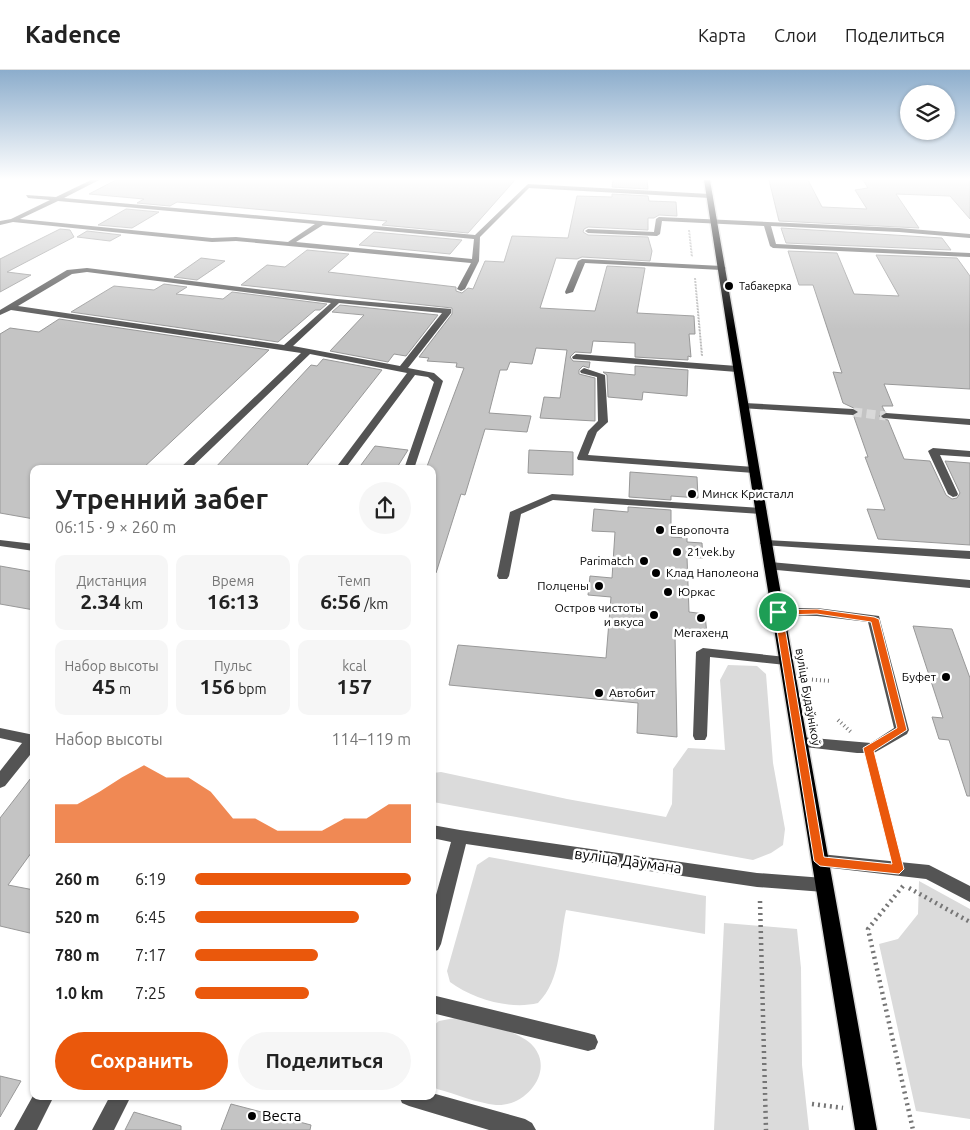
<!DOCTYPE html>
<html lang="ru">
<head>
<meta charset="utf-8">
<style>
	:root { --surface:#fff; --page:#f6f6f6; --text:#222; --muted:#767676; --line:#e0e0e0; --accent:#ea580c }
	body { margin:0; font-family:Ubuntu,sans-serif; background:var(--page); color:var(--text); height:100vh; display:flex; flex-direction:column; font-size:19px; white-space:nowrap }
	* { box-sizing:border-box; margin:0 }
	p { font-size:16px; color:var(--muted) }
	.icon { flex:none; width:28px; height:28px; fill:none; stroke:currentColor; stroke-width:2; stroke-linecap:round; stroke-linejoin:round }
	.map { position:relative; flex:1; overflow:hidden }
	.panel { position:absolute; left:30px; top:395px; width:406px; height:635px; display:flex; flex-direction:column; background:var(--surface); border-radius:10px; box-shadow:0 1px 4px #0004 }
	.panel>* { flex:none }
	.fabs { position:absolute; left:900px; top:15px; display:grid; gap:10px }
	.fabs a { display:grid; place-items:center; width:55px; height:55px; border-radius:50%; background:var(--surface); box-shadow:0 1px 4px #0004; font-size:25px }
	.pin { position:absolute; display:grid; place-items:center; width:42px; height:42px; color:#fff; margin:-21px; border:2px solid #fff; border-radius:50%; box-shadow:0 1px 5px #0007 }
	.round { display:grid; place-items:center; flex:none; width:52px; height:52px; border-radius:26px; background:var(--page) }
	.summary { display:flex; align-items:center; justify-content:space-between; height:85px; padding:0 25px }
	h1 { font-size:28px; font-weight:700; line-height:38px }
	.figures { display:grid; grid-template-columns:repeat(3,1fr); gap:8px; height:85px; padding:5px 25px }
	.figures div { display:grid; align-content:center; border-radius:10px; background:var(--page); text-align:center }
	.figures b { font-size:21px; font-weight:700 }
	.figures small { font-size:14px; font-weight:400 }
	.figures p { font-size:14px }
	.chart { height:140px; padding:10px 25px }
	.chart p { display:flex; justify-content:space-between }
	.chart svg { width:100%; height:90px; margin-top:5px; fill:var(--accent); opacity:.7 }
	.primary-button { display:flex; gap:10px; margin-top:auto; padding:10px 25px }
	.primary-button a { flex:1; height:58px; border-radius:30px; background:var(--accent); color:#fff; font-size:20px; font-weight:700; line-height:58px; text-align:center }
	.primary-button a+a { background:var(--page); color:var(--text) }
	ul { padding:0 25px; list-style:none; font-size:16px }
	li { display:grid; grid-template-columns:80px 60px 1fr; align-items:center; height:38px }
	li i { height:12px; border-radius:6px; background:var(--accent) }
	header { display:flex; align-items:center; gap:30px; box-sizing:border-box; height:70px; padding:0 25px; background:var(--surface); border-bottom:1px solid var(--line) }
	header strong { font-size:24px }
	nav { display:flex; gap:28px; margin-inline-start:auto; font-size:18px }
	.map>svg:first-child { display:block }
</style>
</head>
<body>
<header>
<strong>Kadence</strong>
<nav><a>Карта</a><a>Слои</a><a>Поделиться</a></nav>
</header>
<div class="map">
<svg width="970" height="1060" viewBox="0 0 970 1060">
	<rect width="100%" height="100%" fill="#fff"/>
	<path fill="#dbdbdb" d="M728,595L757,596L766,604L773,693L785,759L783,775L771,783L753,790L433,732V703L441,702L567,729L666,747L672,734L673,699L688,678L725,680L720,610Z
		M489,787L706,826L705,864L566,840C559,871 562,909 538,933C510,940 473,929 450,912L447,901L477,795Z
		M919,811L970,839V1049L916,1041L879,874L898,869L918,844Z
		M724,853L797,859L801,898L802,995L809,1060H714Z
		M455,948C475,950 520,961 533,976C555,1001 526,1037 496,1035C477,1033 456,1024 437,1019L433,1016V956L439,951Z"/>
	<path fill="#c4c4c4" stroke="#989898" d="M116,110H515L468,163L382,155L387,151L177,132L170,136L137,133L144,129L89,124Z
		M613,110H647L648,119L612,117Z
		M769,110H808L822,137L867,139L855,120L868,118L863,110H970V149L950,126L896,124L919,158L779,151Z
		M612,124L648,126L649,131L676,132L677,146L659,145L654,148H648V160L588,157L584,159L583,162L588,165L648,167L652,181L650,191L582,187L577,189L556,188L540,238L595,241L607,196L645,198L637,243L694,246L695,264H689L691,287L688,286V290L635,287V273L593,271L591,283L575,282L570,287L573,291L590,292L589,298L583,296L579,300V304L595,308V351L540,348L544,327L560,328L567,280L536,278L532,294L510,292L507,300H500L489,343L531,346L527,362L485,359L465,425L461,424L436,503H432V399H426L464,298L456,297L457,293L427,291L429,288L419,287L452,244V238L241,215L267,195L285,197L307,180L349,184L328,202L456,217V221L462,223L468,218L473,219L485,191L504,192L512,166L568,168L577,126L612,127Z
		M126,139L159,142L132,158L98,155Z
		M781,158L942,168L951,180L786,173Z
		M60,159L70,160L74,167L7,202L31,205L0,222V189Z
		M87,161L121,165L110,171L77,167Z
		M374,162L462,170L450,184L359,175Z
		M788,181L837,183L854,224L899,226L876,185L957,188L970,206V319L884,314L893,336H882L885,342L879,346L882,349L888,350L904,389L930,391L946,425L952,429L957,428L960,423L945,391L970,393V475L878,469L867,439L885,440L865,387H868L854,347L860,341L843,333L833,302L842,303L813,215H799Z
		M201,188L225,191L197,210L174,207Z
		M164,214L187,217L176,224L223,229L232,222L327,234L320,240H315L278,272L71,242L114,216L154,220Z
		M340,235L438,245L406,286L394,284L388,292L330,281L364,245L332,242Z
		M59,249L269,280L142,399H34V449L0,443V264L10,258L39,262Z
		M323,289L382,300L304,399H214L311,295L317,296Z
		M635,296L688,300L687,326L643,322L642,330L608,327L607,305L603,302L635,305Z
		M375,376L408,380L396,399H358Z
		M529,380L573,382V405L528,403Z
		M630,402L697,407L698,428L671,426V430L629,427Z
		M628,437L671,440V467L687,468V472L702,473L703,488L687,487L689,542L705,544L707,565H675L677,667L637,663L638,633L449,615L458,575L606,588L611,527L588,525L590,506L612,508L615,462L592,461L594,439L628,442Z
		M0,496L34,502V540L0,534Z
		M913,556L952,559L970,608V726H967L949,670L939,669L932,647L943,648Z
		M34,704V779L8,815L34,820V864L0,856V748Z
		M0,1006L21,1011L0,1047Z
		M231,1034L311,1055L310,1060H221Z
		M134,1042L181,1056V1060H125Z"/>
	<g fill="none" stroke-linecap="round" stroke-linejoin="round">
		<path stroke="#d9d9d9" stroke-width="9" stroke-dasharray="9 4.5" stroke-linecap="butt" d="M853,342L886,346"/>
		<defs>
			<path id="major" d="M704,110H710L776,496L877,1060H855L764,496Z"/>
		</defs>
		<use href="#major" stroke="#dbdbdb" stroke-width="3"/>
		<path stroke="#767676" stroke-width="2" stroke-dasharray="0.5 1" stroke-linecap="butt" d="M689,160L692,187
			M695,208L702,286"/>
		<path stroke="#767676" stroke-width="4" stroke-dasharray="1 3" stroke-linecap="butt" d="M804,609L831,611
			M838,650L851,662
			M872,692L890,762"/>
		<path stroke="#767676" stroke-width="4.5" stroke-dasharray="2 4" stroke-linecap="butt" d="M889,760L895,783
			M903,816L868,859L913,1060
			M909,818L970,852
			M760,831L766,1060
			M812,1034L843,1038"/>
		<path fill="#545454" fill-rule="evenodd" d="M91,110H99L64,128L475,165L528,114L710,124L713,126L710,128L529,118L480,167L479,191L465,219L461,221L457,219L471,193L236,171L212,172L13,152L0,155V151L11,149L50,130L28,128L26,125L56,127ZM58,131L315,154L288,172L236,167L212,168L20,149ZM323,155L474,169L472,189L296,172Z
			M659,147L899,158L970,164V168L899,162L771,156L776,174L970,183V187L773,178L770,176L764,156L662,151L660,164L657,166L588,163L585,161L588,159L654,162L656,149Z
			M582,189L722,196L726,198L722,200L585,193L573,222L566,224L565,222L578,191Z
			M87,198L337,229L451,239V243L408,298L434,303L443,311L414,399H404L434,312L428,307L415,305L345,399H335L407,303L310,284L190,399H179L301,283L11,240L0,245V240L67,200ZM87,202L331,233L284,275L18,236L72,204ZM339,233L442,243L400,296L293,276Z
			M576,284L737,296L741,299L737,302L573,289L572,287Z
			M584,298L605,305L608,352L597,362L588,385L754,397L759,400L754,403L578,390L577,388L588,361L598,351L597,307L581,303L580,301Z
			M744,333L853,339L858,342L853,345L741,338V334Z
			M886,343L970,349V355L883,348L881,346Z
			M933,378L970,381V387L940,385L958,424L957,426L953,427L948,424L928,381Z
			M552,424L761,438L767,441L761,444L553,430L521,444L509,506L507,509H499L497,506L510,442Z
			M0,470L34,474V481L0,476Z
			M766,470L970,481V489L762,475L760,473Z
			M770,492L970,510V518L766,499L764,496Z
			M778,538H817L879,546L909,660L907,664L874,683H857L796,676L794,672L796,668L801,667L871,673L894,658L868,552L817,546L774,545L772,542Z
			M703,578L786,587L793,591L786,595L710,587L707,666L705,670H695L693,666L696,582Z
			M0,658L34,665V680L5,716L0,718V701L22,673L0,668Z
			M432,755L460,760L757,803L824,808L830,810L833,815L830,820L824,822L757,817L466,774L441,874L438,880L432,882V839L451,772L432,768Z
			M820,784L929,795L970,816V832L926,809L814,796L812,791L814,786Z
			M432,925L588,963L595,965L598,972L595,979L588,981L432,943Z
			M432,1023L525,1049L532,1053L536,1060H489L409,1036L402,1033L399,1026H432Z
			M34,1024V1026H54L37,1060H14Z
			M110,1026H131L114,1060H92Z"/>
		<use href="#major" fill="#000" fill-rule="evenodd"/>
	</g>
	<linearGradient id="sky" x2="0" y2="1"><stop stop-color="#8cadcc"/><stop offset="0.42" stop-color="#fff"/><stop offset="1" stop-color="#fff" stop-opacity="0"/></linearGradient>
	<rect width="970" height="259" fill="url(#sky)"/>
	<path fill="#ea580c" stroke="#fff" fill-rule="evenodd" d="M817,539L874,547L879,549L907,660L874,681L904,799L899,804L820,796L814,791L774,542L778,540ZM817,544L871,552L897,658L863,678L892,794L824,787L783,545Z"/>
	<g fill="#000" stroke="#fff" stroke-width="2">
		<circle cx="729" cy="216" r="5"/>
		<circle cx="692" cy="424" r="5"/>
		<circle cx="660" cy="460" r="5"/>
		<circle cx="677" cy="482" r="5"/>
		<circle cx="644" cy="491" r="5"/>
		<circle cx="656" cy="503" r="5"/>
		<circle cx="599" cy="516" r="5"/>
		<circle cx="668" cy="522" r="5"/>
		<circle cx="654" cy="545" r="5"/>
		<circle cx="701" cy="548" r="5"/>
		<circle cx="946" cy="607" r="5"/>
		<circle cx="599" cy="623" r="5"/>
		<circle cx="252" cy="1046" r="5"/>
	</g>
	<g text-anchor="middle" stroke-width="5" stroke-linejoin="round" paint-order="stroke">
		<g font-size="11" fill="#000" stroke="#fff" text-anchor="start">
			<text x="739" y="220">Табакерка</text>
		</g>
		<g font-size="12" fill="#000" stroke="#fff" text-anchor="start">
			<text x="702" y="428">Минск Кристалл</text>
			<text x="670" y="464">Европочта</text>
			<text x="687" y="486">21vek.by</text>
			<text x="634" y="495" text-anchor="end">Parimatch</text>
			<text x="666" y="507">Клад Наполеона</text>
			<text x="589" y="520" text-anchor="end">Полцены</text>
			<text x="678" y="526">Юркас</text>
			<text x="644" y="542" text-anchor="end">Остров чистоты<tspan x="644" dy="14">и вкуса</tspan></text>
			<text x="701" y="567" text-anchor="middle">Мегахенд</text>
			<text x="936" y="611" text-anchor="end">Буфет</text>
			<text x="609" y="627">Автобит</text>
		</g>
		<g font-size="12" fill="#000" stroke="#fff">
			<text transform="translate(808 627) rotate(80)" y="4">вуліца Будаўнікоў</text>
		</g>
		<g font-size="15" fill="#000" stroke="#fff">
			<text transform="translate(628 791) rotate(8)" y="5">вуліца Даўмана</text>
		</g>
		<g font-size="15" fill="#000" stroke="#fff" text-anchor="start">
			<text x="262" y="1051">Веста</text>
		</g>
	</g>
</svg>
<div class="fabs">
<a><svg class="icon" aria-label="layers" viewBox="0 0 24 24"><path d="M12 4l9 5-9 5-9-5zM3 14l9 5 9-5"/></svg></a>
</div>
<div class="pin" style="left:778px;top:542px;background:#1e9e55"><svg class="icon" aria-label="arrive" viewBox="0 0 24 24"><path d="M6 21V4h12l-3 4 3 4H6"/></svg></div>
<section class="panel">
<div class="summary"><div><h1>Утренний забег</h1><p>06:15 · 9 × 260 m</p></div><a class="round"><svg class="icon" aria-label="share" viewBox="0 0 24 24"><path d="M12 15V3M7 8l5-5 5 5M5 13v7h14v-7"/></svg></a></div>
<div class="figures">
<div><p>Дистанция</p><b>2.34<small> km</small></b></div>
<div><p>Время</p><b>16:13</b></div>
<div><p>Темп</p><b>6:56<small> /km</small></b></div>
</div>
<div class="figures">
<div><p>Набор высоты</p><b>45<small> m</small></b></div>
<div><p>Пульс</p><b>156<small> bpm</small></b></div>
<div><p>kcal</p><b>157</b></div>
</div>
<div class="chart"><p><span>Набор высоты</span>114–119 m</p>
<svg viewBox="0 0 160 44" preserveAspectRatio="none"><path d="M0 44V25L10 25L20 19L30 12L40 6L50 12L60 12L70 19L80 32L90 32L100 38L110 38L120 38L130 32L140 32L150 25L160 25V44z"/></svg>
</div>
<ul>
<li><b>260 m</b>6:19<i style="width:100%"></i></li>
<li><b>520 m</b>6:45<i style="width:76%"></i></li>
<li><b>780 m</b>7:17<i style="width:57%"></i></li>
<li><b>1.0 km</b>7:25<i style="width:53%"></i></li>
</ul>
<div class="primary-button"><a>Сохранить</a><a>Поделиться</a></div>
</section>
</div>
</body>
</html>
